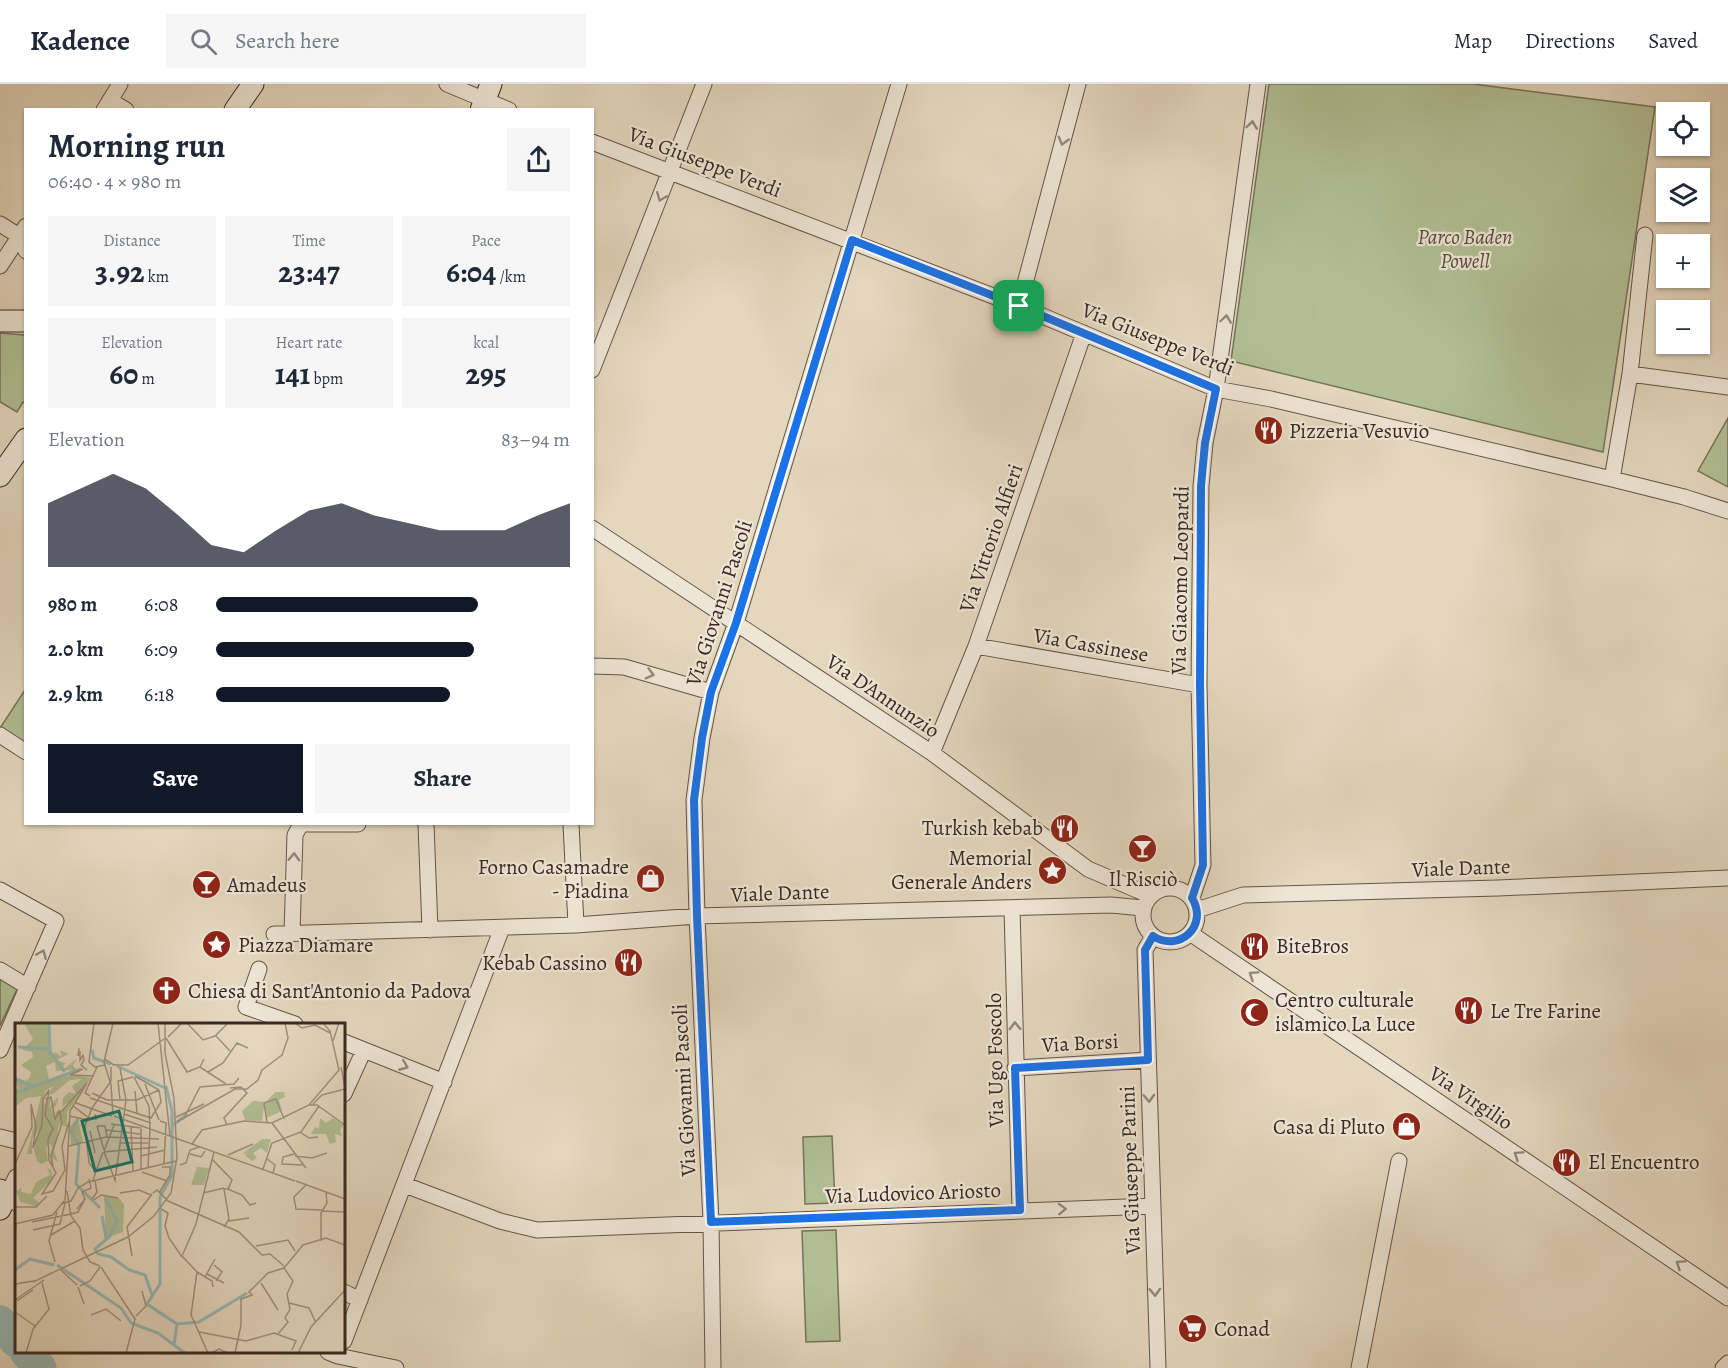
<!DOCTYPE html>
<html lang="en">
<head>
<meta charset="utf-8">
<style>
	:root { --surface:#fff; --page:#f6f6f7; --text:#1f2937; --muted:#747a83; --line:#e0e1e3; --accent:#111827 }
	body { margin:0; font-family:Alegreya,serif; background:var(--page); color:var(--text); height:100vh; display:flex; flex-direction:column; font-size:22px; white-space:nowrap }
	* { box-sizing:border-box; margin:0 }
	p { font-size:20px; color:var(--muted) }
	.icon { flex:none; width:33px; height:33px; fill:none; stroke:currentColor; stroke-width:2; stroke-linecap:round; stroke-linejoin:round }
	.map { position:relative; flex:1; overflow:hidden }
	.details { position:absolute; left:24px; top:24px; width:570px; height:717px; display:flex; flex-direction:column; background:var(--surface); border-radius:0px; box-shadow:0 2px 4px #0004 }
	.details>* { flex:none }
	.tools { position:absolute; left:1656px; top:18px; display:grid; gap:12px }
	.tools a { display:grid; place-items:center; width:54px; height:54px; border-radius:0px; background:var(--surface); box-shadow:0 2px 4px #0004; font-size:30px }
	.pin { position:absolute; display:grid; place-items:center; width:51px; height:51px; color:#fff; margin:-26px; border-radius:12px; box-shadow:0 3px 9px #0006 }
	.round { display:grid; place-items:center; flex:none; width:63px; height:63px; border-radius:0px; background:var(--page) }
	.overview { display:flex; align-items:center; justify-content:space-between; height:102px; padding:0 24px }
	h1 { font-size:33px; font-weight:600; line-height:45px }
	.stats { display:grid; grid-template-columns:repeat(3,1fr); gap:9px; height:102px; padding:6px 24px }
	.stats div { display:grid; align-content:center; border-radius:0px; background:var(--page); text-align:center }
	.stats b { font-size:30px; font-weight:600 }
	.stats small { font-size:16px; font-weight:400 }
	.stats p { font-size:16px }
	.chart { height:168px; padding:12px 24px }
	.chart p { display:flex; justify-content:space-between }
	.chart svg { width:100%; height:108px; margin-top:6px; fill:var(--accent); opacity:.7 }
	.primary-button { display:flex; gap:12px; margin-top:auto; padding:12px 24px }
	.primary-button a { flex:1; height:69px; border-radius:0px; background:var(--accent); color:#fff; font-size:24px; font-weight:600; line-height:69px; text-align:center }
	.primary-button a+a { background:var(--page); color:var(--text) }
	ul { padding:0 24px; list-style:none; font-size:20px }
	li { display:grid; grid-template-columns:96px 72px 1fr; align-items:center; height:45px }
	li i { height:15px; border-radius:8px; background:var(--accent) }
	header { display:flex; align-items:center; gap:36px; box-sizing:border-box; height:84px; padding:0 30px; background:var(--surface); border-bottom:2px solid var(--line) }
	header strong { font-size:28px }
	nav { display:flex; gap:33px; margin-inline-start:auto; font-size:21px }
	.search { width:420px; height:54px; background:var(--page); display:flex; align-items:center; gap:15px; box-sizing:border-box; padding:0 21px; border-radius:0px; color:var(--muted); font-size:22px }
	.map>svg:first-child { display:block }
</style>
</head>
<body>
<header>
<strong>Kadence</strong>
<div class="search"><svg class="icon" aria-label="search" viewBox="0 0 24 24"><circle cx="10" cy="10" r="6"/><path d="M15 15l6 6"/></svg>Search here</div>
<nav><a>Map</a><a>Directions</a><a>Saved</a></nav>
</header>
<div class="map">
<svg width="1728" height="1284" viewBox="0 0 1728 1284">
	<rect width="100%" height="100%" fill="#e4d7be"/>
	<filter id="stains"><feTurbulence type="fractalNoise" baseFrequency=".00333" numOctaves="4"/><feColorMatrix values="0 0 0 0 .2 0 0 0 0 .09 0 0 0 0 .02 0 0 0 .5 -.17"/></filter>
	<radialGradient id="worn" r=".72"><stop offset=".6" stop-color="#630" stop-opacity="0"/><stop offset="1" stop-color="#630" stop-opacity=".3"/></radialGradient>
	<path fill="#b1bf94" stroke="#74745b" stroke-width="1.5" d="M1269,0H1473L1655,23L1603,368L1231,277Z
		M0,249L25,251V319L23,318L17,328L0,318Z
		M1728,334V403L1698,387Z
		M25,606V665L0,644Z
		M0,893L19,901L0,942Z
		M832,1052L835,1119L805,1120L803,1053Z
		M836,1146L840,1257L806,1258L802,1147Z"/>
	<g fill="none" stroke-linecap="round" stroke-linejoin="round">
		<path stroke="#96b8b6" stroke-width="33" d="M0,1238L16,1257
			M26,1268L40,1284"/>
		<defs>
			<path id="street" d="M447,0L509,26
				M110,16L126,26
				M104,26L120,0
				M592,58L1019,222L1216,305L1271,315L1612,395L1684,413L1728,427
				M0,140L19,152L26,167
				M0,182L26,142
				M1019,222L1078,0
				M592,286L704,0
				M1630,290L1728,303
				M1612,395L1630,290L1645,151
				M592,444L932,669L1088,785L1151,812
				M976,562L1199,601
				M592,582L624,583L711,608
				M0,651L26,668
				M932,669L976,562L1084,249
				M301,740H358
				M426,740L430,846
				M571,740L576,841
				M1143 831a27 27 0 1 1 54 0a27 27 0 1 1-54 0Z
				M0,806L56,837L0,966
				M1192,814L1203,781L1199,601L1201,402L1205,359L1216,305L1258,0
				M1012,824L1020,1127
				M1197,826L1243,811L1498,804L1728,794
				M292,849L295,751L301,740
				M1190,849L1728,1214
				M274,850L576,841L697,832L1111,821L1143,824
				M1153,852L1145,866L1158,1284
				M259,885L246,923L295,940
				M0,886L28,903
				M344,958L444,998
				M1015,984L1148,976
				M344,1010L364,966
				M0,1053L16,1057
				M16,1093L7,1111L16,1119
				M405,1101L500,1137L537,1146L1152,1122
				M344,1208L360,1216
				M344,1257L502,844
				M328,1268L338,1272L396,1284
				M713,1284L711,1138L697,832L694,716L702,654L711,608L736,539L899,0
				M1359,1284L1399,1077
				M1723,1284L1728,1279"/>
			<path id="secondary" d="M235,26L253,0
				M481,26L491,0
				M0,237H26
				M0,392L26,355
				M0,1106L7,1111L0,1125"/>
		</defs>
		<use href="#street" stroke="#635449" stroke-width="17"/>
		<use href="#secondary" stroke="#382922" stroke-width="23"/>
		<use href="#street" stroke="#ede5d5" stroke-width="15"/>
		<use href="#secondary" stroke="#ede5d5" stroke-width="21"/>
	</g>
	<defs><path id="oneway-chevron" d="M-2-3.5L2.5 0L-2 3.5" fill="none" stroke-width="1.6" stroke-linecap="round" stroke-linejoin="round" transform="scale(1.5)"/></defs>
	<g stroke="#92877c">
		<use href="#oneway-chevron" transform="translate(1252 41) rotate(-82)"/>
		<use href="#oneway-chevron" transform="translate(1063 57) rotate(105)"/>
		<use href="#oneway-chevron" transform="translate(661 113) rotate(112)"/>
		<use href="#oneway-chevron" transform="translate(1226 235) rotate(-82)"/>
		<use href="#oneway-chevron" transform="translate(650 590) rotate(15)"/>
		<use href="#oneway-chevron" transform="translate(294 773) rotate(-88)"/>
		<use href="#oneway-chevron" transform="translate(42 870) rotate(-67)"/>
		<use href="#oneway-chevron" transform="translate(1253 891) rotate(-146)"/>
		<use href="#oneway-chevron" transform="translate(1015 942) rotate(-91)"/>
		<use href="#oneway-chevron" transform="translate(404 982) rotate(22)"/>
		<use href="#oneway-chevron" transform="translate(1149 1014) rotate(88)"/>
		<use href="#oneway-chevron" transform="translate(1518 1071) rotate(-146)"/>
		<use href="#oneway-chevron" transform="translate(1062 1125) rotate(-2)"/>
		<use href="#oneway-chevron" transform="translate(1680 1180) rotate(-146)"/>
		<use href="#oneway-chevron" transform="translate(1155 1208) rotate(88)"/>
	</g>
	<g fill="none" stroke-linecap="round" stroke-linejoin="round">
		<defs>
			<path id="route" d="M852,156L1019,222L1216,305L1205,359L1201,402L1200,601L1203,781L1192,814C1209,842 1179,869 1153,852L1145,866L1148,976L1015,984L1020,1126L711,1138L697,832L694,716L702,654L711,608L736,539Z"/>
		</defs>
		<use href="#route" stroke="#fff" stroke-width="12"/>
		<use href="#route" stroke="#1a73e8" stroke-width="8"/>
	</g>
	<defs>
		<symbol id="restaurant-disc" viewBox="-11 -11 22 22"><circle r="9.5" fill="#8f2418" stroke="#ede5d5"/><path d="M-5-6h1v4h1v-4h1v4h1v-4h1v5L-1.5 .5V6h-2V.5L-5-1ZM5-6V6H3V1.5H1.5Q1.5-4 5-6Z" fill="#fff"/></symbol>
		<symbol id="bar-disc" viewBox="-11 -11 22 22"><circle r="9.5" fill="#8f2418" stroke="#ede5d5"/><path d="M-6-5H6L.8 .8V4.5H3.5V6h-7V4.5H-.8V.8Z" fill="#fff"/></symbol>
		<symbol id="sight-disc" viewBox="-11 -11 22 22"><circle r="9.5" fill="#8f2418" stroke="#ede5d5"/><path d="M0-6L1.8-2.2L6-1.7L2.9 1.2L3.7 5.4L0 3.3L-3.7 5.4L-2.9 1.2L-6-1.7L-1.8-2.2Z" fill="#fff"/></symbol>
		<symbol id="shop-disc" viewBox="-11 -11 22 22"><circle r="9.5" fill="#8f2418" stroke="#ede5d5"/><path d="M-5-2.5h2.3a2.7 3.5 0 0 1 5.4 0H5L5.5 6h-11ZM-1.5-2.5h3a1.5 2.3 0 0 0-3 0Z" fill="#fff"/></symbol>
		<symbol id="church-disc" viewBox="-11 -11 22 22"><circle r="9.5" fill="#8f2418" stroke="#ede5d5"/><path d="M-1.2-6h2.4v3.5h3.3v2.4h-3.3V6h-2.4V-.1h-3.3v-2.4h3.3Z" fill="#fff"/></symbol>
		<symbol id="mosque-disc" viewBox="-11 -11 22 22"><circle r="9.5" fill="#8f2418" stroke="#ede5d5"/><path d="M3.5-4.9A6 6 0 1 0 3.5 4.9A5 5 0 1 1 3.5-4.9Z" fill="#fff"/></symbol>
		<symbol id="supermarket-disc" viewBox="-11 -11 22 22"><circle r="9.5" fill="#8f2418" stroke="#ede5d5"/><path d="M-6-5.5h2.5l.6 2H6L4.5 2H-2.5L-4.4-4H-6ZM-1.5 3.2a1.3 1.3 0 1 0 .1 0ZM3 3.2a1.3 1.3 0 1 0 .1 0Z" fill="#fff"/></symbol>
	</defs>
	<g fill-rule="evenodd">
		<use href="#restaurant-disc" x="1252" y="330" width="33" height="33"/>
		<use href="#restaurant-disc" x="1048" y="728" width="33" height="33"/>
		<use href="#bar-disc" x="1126" y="748" width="33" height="33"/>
		<use href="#sight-disc" x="1036" y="770" width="33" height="33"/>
		<use href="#shop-disc" x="634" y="778" width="33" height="33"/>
		<use href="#bar-disc" x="190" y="784" width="33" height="33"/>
		<use href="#sight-disc" x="200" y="844" width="33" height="33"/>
		<use href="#restaurant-disc" x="1238" y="846" width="33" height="33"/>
		<use href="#restaurant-disc" x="612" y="862" width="33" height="33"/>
		<use href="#church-disc" x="150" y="890" width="33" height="33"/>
		<use href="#restaurant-disc" x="1452" y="910" width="33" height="33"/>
		<use href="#mosque-disc" x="1238" y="912" width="33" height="33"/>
		<use href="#shop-disc" x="1390" y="1026" width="33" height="33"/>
		<use href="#restaurant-disc" x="1550" y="1062" width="33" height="33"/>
		<use href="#supermarket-disc" x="1176" y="1228" width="33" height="33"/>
	</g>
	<g text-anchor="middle" stroke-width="4.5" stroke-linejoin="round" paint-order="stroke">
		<g font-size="21" fill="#382922" stroke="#ede5d5">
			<text transform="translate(705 78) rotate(21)" y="7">Via Giuseppe Verdi</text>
			<text transform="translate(1158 255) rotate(22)" y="7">Via Giuseppe Verdi</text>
			<text transform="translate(991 454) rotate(-71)" y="7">Via Vittorio Alfieri</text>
			<text transform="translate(1180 496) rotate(-89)" y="7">Via Giacomo Leopardi</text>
			<text transform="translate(719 519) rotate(-72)" y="7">Via Giovanni Pascoli</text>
			<text transform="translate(1091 561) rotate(10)" y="7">Via Cassinese</text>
			<text transform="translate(883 612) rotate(34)" y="7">Via D'Annunzio</text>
			<text transform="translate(1461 784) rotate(-2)" y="7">Viale Dante</text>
			<text transform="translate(780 809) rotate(-2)" y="7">Viale Dante</text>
			<text transform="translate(1080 959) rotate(-3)" y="7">Via Borsi</text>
			<text transform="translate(995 976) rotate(-91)" y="7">Via Ugo Foscolo</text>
			<text transform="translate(684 1006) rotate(-93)" y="7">Via Giovanni Pascoli</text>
			<text transform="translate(1471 1014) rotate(34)" y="7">Via Virgilio</text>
			<text transform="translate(1130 1086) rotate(-92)" y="7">Via Giuseppe Parini</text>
			<text transform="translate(913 1109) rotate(-2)" y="7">Via Ludovico Ariosto</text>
		</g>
		<g font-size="21" font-style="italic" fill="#564e3e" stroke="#ede5d5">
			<text x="1465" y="160">Parco Baden<tspan x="1465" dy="24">Powell</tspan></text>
		</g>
		<g font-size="21" fill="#382922" stroke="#ede5d5" text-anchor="start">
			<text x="1289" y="354">Pizzeria Vesuvio</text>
			<text x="1043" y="751" text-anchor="end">Turkish kebab</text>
			<text x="1032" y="781" text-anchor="end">Memorial<tspan x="1032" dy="24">Generale Anders</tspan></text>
			<text x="629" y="790" text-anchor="end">Forno Casamadre<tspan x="629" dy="24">- Piadina</tspan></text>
			<text x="1143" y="802" text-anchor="middle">Il Risciò</text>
			<text x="227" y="808">Amadeus</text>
			<text x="238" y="868">Piazza Diamare</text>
			<text x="1276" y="869">BiteBros</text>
			<text x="607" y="886" text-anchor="end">Kebab Cassino</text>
			<text x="188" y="914">Chiesa di Sant'Antonio da Padova</text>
			<text x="1275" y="923">Centro culturale<tspan x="1275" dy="24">islamico La Luce</tspan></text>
			<text x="1490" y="934">Le Tre Farine</text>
			<text x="1385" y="1050" text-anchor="end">Casa di Pluto</text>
			<text x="1588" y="1085">El Encuentro</text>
			<text x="1214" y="1252">Conad</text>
		</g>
	</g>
	<g transform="translate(15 939)">
		<rect width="330" height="330" fill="#e4d7be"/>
		<path d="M9,0H34L37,33L40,29L47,34L45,27L54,31L41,37L50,40L47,47L63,35L58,42L61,47L41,48L40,39L31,43L34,56L60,52L76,55L52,89V104L44,101L39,128L43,139L35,133L37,124L34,120L31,125L30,118L33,138L26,141L22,138L19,127L24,107L17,116V131H12L26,73L11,75L0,84V65L3,66L0,54L11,58L15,54L16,49L6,42L18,34L17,29L7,27L18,16ZM67,56L57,63L61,71L54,69L48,75L47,84L55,78L45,91L44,86L41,89L40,96L36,85L41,83L42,77L43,81V74L34,85L36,75L31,76L30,83L29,76L26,92L30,68L38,63L33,72L38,71L55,57ZM260,69H269L270,74L264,77L267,88L251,95L249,84L247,98L230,97L227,88L238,78L251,79ZM305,95L311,100L318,95L329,102L325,107L327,113L320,111L321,119L315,121L311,111H296L300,104L304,106ZM63,96L68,119L56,122L55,103ZM247,116H256L252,130L246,125L238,130L242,135L237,138L230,132L232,130L227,131ZM182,144L194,145L189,162H176ZM32,145L36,147L38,156L18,175L25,180L21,183L5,179L1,168L7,165L6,169L16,171L21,159L35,152ZM89,173L103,174L109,181L108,209L91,215Z" fill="#b1bf94" fill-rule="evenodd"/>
		<path fill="none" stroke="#96b8b6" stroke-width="3" d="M34,0L35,29L50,49M3,24L35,26M77,27L79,35L96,41M102,43L150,65M0,56L20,64M151,63L157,88V152L145,174V261L132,281L162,301L159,322L170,330M0,70L66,46M63,96L56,108L64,123L61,161L85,185M157,103L172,91M90,174L102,198L95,213L80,226L83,231L96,234L114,247L130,252L137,272M87,193L91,215M42,242L106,285L116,300L143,310L159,322M0,247L15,236L39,242M162,301L184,299L232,270"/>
		<path fill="none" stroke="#9f9180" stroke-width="1.5" d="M79,0L74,39L80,44L90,42M143,0L155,113M172,0L188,17L200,13L213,0M280,0L287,5L300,2L315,10M201,13L215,28M153,14L167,0M151,15L172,49L185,44L189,36M318,18L324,0M64,25L63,33L65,28V37L68,32L69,37L66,42L72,47M90,36L99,42H113L149,16M185,44L211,61M326,44L330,64M68,46L55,52L79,53M193,49L208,40L222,20L233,25M119,54L134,83L135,106M130,61L144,97M120,68L122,90M77,70L92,77H122L144,67M75,73L70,70L82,44M75,75L136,95L146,79L144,67L120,53M30,76L36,74L40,96L45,87M105,77L103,58L118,54M61,80L97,93M298,81L307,72L330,66M294,82H302L330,102M58,83L74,95L81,96L80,91M109,91L136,100M98,92L96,62L89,39L98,0M54,93L73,97M99,93L280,158M170,93L185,64L219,61L224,55M161,94L189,81M145,98L151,100L149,140M162,99L220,66H232L243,57L247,47L267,32L273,15L270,0M252,99L249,80L261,76L269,96M257,100L291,145M96,101L126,105M212,102L209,95L232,70L226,64L215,65M82,103L89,127M82,103H90L92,114M116,104L118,148M126,106V146M91,107L125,111M75,108L80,130M285,109L294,115L303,114M105,120H133M177,121L187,107L229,98L257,100L294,82L324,47L315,8L308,0M54,123L91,114L144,116M89,128L99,102M89,129L100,157L111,77L105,45M89,129L142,124M175,131L186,134L190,128M279,131L268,134L267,141L288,142M213,132L238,121M126,133L150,127M280,133L297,135L312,130M197,136L217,157L213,166H209L214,196L209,204M252,136L260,142L258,150M0,141L17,104L16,81L21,103L18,125L27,102L28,76L34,67L30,92L38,106L33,116L34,137L41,150L27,171L38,168L50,147L47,123L54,99M165,142L171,140L175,127L184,124M38,144L36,133L47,100L45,90L72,60L55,88L54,110M133,145L135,106M248,146L257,120L286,109L304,83M81,149L74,140L70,103L77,85L96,58V44M127,149L152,158M78,157L88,129M281,158L330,176M291,162L279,174L281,186L307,187M213,166L227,172L235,182L241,180M52,168L56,193L65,205L68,227L75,239L85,243M105,170L124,167L136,172M138,170L142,167L153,178L224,209L247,232L255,231L269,243M144,170L155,152V144H147M188,170L209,165M77,176L82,169L80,158M79,177L86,172L103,175M50,178L54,109M48,180L56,178L63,165L73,159L161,138M0,184H21L32,173M62,186L70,176L67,169L76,165L74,156M146,186L153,190L150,203L154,215L167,234M306,188L330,189M56,191L63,189L69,178M214,198L234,195M17,199L56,191M0,201L38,192L49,178M18,207L45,201L50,180M36,212L60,198M306,218V190L312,180L311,170M0,220L1,201M241,223L273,217L280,228M117,233L112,204L137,171M40,239L34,218L42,189M199,242L207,249L201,258M86,244L120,296L111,330M46,247L62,262M182,249L197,258L198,264M192,251L209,260M190,254L200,236M18,259L113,214L139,193L156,170L162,134L159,75L150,30V0M246,260L263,287M0,261L19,258M65,263L75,258L85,244M63,264L69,281M0,277L29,257M2,278L18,267M274,280L294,285L300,298M0,289L20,303M76,292L91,286L106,298M121,293L131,283L127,268M184,309L231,318L259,310L281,318L277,327M263,311L273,299L270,295L275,286L272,271L278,258L269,245M11,330L18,306L34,286L27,260M193,330L176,292L182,249L167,233L181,201L199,129M196,330L204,326L213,330M220,330L226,302V276L237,272L234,269L253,250L269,245L288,222L311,215L330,222M283,330L296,304L330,267"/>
		<path fill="#0f766e" fill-opacity="0.15" stroke="#0f766e" stroke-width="3" d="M104,88L117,139L80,148L67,98Z"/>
		<rect width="330" height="330" fill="none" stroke="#382922" stroke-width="3"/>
	</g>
	<rect width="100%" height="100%" filter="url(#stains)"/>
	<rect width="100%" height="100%" fill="url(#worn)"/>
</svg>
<div class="tools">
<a><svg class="icon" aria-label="locate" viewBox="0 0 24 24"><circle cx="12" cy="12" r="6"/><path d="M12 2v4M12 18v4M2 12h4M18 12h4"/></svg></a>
<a><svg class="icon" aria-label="layers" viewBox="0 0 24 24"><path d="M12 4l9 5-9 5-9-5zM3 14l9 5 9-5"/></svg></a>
<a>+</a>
<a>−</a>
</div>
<div class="pin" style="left:1019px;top:222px;background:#1e9e55"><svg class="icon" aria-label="arrive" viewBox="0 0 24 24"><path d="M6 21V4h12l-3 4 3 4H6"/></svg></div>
<section class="details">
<div class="overview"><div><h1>Morning run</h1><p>06:40 · 4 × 980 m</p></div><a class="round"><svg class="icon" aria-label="share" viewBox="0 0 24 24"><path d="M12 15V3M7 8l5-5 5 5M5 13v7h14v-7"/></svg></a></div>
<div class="stats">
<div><p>Distance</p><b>3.92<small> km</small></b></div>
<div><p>Time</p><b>23:47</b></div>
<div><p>Pace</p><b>6:04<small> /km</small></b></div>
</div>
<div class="stats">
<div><p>Elevation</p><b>60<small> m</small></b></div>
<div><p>Heart rate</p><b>141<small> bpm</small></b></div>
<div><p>kcal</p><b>295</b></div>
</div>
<div class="chart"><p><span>Elevation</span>83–94 m</p>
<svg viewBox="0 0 160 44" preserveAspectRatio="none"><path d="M0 44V18L10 12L20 6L30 12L40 23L50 35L60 38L70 29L80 21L90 18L100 23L110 26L120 29L130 29L140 29L150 23L160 18V44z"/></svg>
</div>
<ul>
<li><b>980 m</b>6:08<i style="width:74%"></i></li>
<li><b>2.0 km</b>6:09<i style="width:73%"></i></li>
<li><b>2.9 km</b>6:18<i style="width:66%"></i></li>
</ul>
<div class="primary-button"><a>Save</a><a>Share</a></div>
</section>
</div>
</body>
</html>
